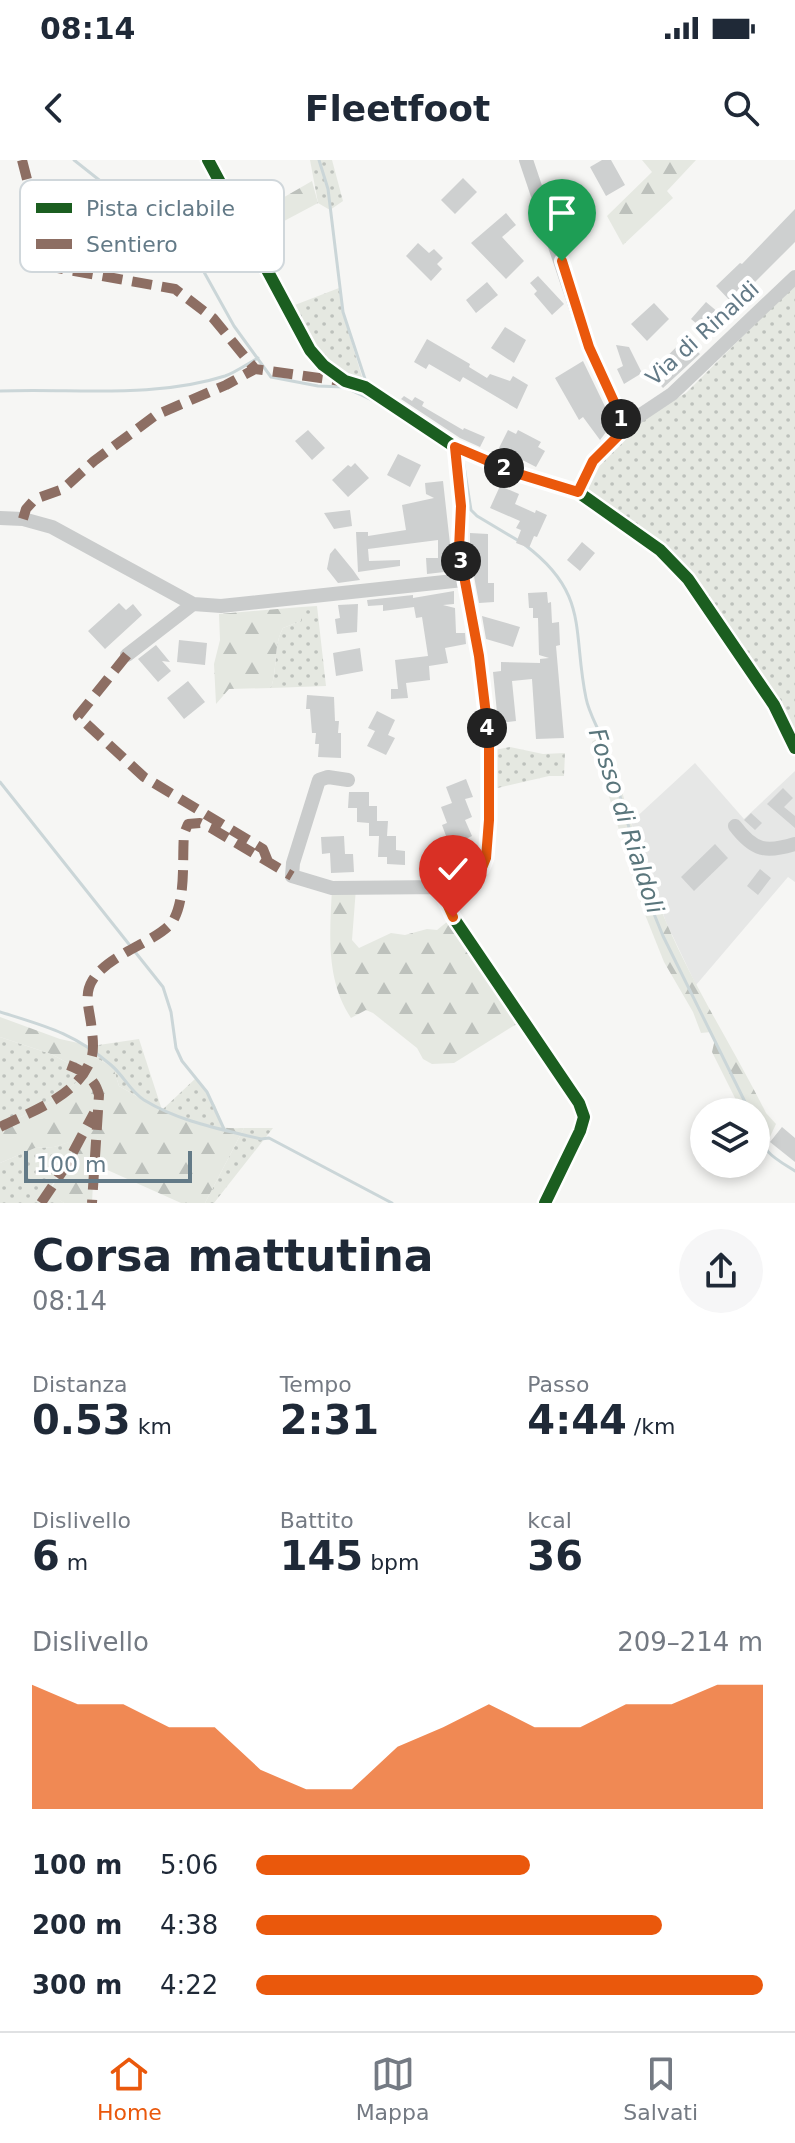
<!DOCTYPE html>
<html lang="it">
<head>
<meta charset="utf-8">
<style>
	:root { --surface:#fff; --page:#f6f6f7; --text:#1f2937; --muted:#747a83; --line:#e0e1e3; --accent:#ea580c }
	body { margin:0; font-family:"DejaVu Sans",sans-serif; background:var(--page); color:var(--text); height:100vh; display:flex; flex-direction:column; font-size:30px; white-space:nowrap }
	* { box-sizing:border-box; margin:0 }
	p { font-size:26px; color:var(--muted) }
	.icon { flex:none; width:44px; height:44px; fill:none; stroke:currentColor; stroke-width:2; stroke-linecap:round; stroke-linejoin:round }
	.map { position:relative; height:1043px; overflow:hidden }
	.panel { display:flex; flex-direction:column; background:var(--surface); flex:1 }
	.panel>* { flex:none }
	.fabs { position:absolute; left:690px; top:938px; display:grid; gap:16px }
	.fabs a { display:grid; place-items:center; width:80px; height:80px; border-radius:50%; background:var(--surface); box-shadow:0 4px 12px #0003; font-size:40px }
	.scale { position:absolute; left:24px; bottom:20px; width:168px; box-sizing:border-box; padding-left:8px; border:4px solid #637a87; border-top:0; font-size:22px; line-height:28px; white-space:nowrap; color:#637a87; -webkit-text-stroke:6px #fff; paint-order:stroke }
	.pin { position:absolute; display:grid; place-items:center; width:68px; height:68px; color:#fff; margin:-82px -34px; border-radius:50% 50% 50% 0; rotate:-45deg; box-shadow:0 0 8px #0007 }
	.pin .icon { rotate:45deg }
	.km { position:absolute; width:40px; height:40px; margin:-20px; border-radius:50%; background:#222; color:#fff; font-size:22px; line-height:40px; text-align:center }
	.round { display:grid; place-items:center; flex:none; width:84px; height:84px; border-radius:42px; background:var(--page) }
	.head { display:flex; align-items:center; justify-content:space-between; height:136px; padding:0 32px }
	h1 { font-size:44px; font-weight:700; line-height:60px }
	.figures { display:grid; grid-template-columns:repeat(3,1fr); gap:12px; height:136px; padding:8px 32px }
	.figures div { display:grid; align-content:center }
	.figures b { font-size:40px; font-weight:700 }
	.figures small { font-size:22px; font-weight:400 }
	.figures p { font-size:22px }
	.chart { height:224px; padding:16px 32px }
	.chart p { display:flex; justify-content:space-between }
	.chart svg { width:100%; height:144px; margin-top:8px; fill:var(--accent); opacity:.7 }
	ul { padding:0 32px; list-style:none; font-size:26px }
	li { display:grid; grid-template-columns:128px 96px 1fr; align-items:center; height:60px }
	li i { height:20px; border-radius:10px; background:var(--accent) }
	.status { display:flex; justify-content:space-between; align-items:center; height:56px; padding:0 40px; background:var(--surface); direction:ltr }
	.status svg { height:22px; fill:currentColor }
	header { display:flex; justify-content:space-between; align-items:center; height:104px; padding:0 32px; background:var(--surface); font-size:36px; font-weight:700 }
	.dock { display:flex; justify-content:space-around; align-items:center; height:112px; border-top:2px solid var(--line); background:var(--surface); font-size:22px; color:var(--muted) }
	.dock a { display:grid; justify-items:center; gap:4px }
	.dock .current { color:var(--accent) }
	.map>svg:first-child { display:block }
</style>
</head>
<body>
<div class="status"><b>08:14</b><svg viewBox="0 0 49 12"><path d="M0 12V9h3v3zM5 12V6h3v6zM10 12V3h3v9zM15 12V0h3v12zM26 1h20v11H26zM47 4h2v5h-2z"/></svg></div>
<header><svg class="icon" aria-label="back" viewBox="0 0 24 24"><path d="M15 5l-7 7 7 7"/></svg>Fleetfoot<svg class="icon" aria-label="search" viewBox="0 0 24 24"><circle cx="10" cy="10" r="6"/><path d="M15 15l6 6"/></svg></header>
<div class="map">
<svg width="795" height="1043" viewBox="0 0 795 1043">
	<defs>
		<pattern id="green-dots" width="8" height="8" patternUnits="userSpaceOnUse" patternTransform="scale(2)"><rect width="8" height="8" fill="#e5e8e1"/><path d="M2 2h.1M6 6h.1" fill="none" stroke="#bdc1bc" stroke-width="1.8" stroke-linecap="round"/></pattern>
		<pattern id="forest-firs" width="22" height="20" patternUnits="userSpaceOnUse" patternTransform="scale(2)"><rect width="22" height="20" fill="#e5e8e1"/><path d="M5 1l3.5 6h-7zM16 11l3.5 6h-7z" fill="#bdc1bc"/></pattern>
	</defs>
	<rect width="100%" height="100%" fill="#f6f6f4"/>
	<path fill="#e6e7e6" d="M695,603L744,659L795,611V722L788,717L696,825L666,762L631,662Z"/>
	<path fill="url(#green-dots)" d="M310,0H332L343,41L330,50L318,43Z
		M795,124V588L688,419L578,332L625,268L686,233Z
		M339,128L347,167L365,227L323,205L287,148Z
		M317,446L326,526L271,528C278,508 273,486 283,468L301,461V447Z
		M510,587L543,594L565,593L564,616H549L489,630V591Z
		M0,877L51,894L85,912C66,939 29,952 0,967Z
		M139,879L162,950L196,918L215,945L224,969L189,962L163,951L119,926L113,907L94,897L92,886Z
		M244,968H273L214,1043H205Z
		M80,978L48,1032L64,1043H0V1003L35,988L54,987Z"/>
	<path fill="url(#forest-firs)" d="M642,0H696L667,31L673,38L623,85L607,56L652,12Z
		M312,21L318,43L250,79L241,62Z
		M301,447V461L283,468C273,486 278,508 271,528L229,529L216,544L214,504L220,480L219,454Z
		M605,572C624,636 640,703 667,764C695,829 734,889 766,953L776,964L768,981L756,980V952H742L712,892L715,879L711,872L701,873L693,852L664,802L642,747L605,623L601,587L594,591L592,582Z
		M332,728H356L352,780L359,788L391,773L405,775L427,769L437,770L453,757L523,860L454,903L432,904L423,899L417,888L373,853L366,850L351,858C325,819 330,772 332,728Z
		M0,857L60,879L92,886L94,897L113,907L119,926C161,950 194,970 244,968L205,1043H181L94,1004L92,1043H64L48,1033L64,1009L79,979L54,987L35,988L0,1003V967C29,952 66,939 85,912L51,894L0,877Z"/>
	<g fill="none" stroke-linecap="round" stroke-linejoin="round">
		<path stroke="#cbd6d8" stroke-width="3" d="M74,0L185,88L204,112L234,166L271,217L318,226L344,227L374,241
			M319,0L328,29L343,152L365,219L363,222
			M0,231C74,228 153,239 225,216C236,212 247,204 258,198
			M463,300L471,350L477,356L519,381
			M525,385C590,434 572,471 586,538C589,554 599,569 604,584C622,639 636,694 652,749L663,776L750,952
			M0,622L163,827L171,852L176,888L182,901L207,932L224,969
			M0,852C45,866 74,873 111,905C124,916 130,931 144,940C180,962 221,969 261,979L269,978L392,1043
			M756,965C764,994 771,996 795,1011"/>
	</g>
	<path fill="#ced0d0" d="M602,0H611L625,25L606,36L590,7Z
		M463,18L477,32L455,54L441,40Z
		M795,49V82L733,144L716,126L740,103L742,104Z
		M506,53L516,65L502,77L524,101L506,119L471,83Z
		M418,83L429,93L434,89L443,98L437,104L442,109L431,121L406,96Z
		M538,116L564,144L552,155L534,134L537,131L530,123Z
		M487,122L498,135L476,153L466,140Z
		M706,142L725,158L710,175L691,159Z
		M654,143L669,159L647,181L631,164Z
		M505,167L526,180L514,203L491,188Z
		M427,179L470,204L469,207L487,218L490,214L510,221L513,216L528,225L517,249L463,217L460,222L429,204L426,209L414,202Z
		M684,179L700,194L663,228L650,214Z
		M616,185L629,187L642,213L624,224L617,209L623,206Z
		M583,201L613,263L600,280L583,257L579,260L555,218Z
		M404,236L412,241L415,237L424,242L422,246L463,270L464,268L485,277L480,287L460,278L401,239Z
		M308,270L325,288L312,300L295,281Z
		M508,270L516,274L518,270L541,282L538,287L545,291L536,307L499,288Z
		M398,294L421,305L410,327L387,315Z
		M355,303L369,318L348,337L332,320L348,305L351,307Z
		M443,321L453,411L427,414L426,398H438V380L368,389L369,401L400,400V406L358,412L356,372H368V376L406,370L402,345L434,338L426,334L425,323Z
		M500,326L519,334L515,344L535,353L536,350L547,355L537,377L534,376L529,388L516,383L521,370L516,368L520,361L490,348Z
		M350,350L352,366L334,369L324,353Z
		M470,373L488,374V423H494V442L479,443L470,395Z
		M582,382L595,393L580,411L567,400Z
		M335,388L353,410L360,420L338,423L327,409L330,394Z
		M454,431V444L443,445L455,448L456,473H465L466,484L445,488L448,503L429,506L430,520L406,523L408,538L391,539V529H398L395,500L428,496L422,457L416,458L414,447L383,451V445L368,446L367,440L413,435V438Z
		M547,432L548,443L551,442L552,463L559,462L560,485L556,486L564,578L536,579L532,519L512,521L516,561L498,563L493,512L501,511V502L540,503V499L549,498L539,495L538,458H533V448H529L528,433Z
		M119,443L126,450L133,444L142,455L105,489L88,471Z
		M358,444L357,472L337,474L335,459L340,458L338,445Z
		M482,456L520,467L513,487L486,479Z
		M179,480L207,483L205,505L177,502Z
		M156,485L170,502L162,501L171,511L158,522L138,499Z
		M360,488L363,511L336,516L333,493Z
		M188,521L205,542L184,559L167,538Z
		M307,535L334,537L335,561H339L338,573H341V598L318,597L319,584H315L316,573H312L310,549H306Z
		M377,551L395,560L388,575L395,578L386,595L367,586L375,571L368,568Z
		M466,619L473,637L465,639L472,657L465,660L472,676L466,679L472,696L452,704L446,686L449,684L442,665L447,663L441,647L452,643L446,627Z
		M783,628L793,638L784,647L795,656V668L767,644Z
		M349,632H369V646H377V661H388L387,676H396V690L405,691V705L387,704V692V697H378L379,676H369V663L357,662V648H348Z
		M751,653L762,663L755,670L744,660Z
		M344,676L345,694H353L354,712L331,713L330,693L322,694L321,677Z
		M715,684L728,698L694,731L681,717Z
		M760,709L771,718L758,735L747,726Z
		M782,967L795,978V1002L770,982Z"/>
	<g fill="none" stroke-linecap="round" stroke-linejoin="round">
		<path stroke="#cacccc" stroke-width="14" d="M208,0L310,190L323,205L345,221L365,227L455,287L519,314L578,332L660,390L688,419L774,545L795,588
			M526,0L589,187L626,268
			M455,287L461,346L459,389L479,496L489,580V660L486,698L482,708L448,721L443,727V735L453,757L579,943L584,957L580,971L545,1043
			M578,332L593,301L633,260L672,234L795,117
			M0,358L23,359L52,367L193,444L221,446L463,420
			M127,495L193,444
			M348,620L328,617L319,620L293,703L292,716L332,728L443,727
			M735,666C754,691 766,693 795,684"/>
		<path stroke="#8d6e63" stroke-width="10" stroke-dasharray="20 10" stroke-linecap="butt" d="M22,0L39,66L30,103L175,129L213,158L255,209
			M23,359L26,349L35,339L63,329L94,301L156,255L226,225L255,209L341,221
			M127,495L78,556L144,617L263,689L269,704
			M68,905C84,911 95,919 99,935L92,1043
			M0,967C32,951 78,936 91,899C95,889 92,873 91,863C89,849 84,834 92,821C108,793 163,780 174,759C186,736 182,700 184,674L188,664L200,663L211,668L292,716
			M41,1043L64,1009L94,953"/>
		<defs>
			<path id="cycleway" d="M208,0L310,190L323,205L345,221L365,227L455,287L519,314L578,332L660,390L688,419L774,545L795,588
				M455,287L461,346L459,389L479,496L489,580V660L486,698L482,708L448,721L443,727V735L453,757L579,943L584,957L580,971L545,1043"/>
		</defs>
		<use href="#cycleway" stroke="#fff" stroke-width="17"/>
		<use href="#cycleway" stroke="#1b5e20" stroke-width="12"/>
	</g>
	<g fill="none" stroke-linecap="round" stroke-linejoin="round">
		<defs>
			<path id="route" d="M453,757L443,735V727L448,721L482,708L486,698L489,660V580L479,496L459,389L461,346L455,287L519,314L578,332L593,301L626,268L589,187L562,101"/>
		</defs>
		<use href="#route" stroke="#fff" stroke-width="16"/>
		<use href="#route" stroke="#ea580c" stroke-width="10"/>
	</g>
	<g text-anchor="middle" stroke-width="8" stroke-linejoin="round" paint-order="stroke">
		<g font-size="22" fill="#637a87" stroke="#fff">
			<text transform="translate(702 173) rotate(-42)" y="8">Via di Rinaldi</text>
		</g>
		<g font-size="24" font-style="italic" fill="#5a767c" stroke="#fff">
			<text transform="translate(626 661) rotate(72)" y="8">Fosso di Rialdoli</text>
		</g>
	</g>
	<rect x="20" y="20" width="264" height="92" rx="12" fill="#fff" stroke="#d0d7db" stroke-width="2"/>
	<rect x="36" y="43" width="36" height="10" fill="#1b5e20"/>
	<rect x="36" y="79" width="36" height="10" fill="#8d6e63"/>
	<g font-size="22" fill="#637a87">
		<text x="86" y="56">Pista ciclabile</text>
		<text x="86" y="92">Sentiero</text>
	</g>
</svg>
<div class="fabs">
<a><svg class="icon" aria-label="layers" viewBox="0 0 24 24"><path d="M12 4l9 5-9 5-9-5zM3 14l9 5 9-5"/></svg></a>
</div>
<div class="scale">100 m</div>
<div class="pin" style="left:562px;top:101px;background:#1e9e55"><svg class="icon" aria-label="arrive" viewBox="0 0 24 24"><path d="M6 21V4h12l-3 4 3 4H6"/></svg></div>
<div class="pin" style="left:453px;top:757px;background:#d93025"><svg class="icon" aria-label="check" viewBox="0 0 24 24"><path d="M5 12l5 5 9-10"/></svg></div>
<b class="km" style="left:621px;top:259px">1</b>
<b class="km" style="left:504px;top:308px">2</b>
<b class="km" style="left:461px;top:401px">3</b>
<b class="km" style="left:487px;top:568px">4</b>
</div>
<section class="panel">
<div class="head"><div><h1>Corsa mattutina</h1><p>08:14</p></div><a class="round"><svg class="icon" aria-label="share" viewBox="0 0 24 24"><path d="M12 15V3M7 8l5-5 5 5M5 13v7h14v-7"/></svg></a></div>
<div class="figures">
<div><p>Distanza</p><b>0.53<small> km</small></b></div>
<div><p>Tempo</p><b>2:31</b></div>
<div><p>Passo</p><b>4:44<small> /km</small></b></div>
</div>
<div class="figures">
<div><p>Dislivello</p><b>6<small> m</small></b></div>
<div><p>Battito</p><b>145<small> bpm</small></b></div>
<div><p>kcal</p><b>36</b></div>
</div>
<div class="chart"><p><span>Dislivello</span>209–214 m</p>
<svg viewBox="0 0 160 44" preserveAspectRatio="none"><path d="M0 44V6L10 12L20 12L30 19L40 19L50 32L60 38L70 38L80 25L90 19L100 12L110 19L120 19L130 12L140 12L150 6L160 6V44z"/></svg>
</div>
<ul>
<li><b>100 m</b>5:06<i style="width:54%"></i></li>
<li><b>200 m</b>4:38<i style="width:80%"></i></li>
<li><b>300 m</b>4:22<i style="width:100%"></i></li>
</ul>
</section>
<nav class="dock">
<a class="current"><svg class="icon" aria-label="home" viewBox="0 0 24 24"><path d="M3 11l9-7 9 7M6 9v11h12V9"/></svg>Home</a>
<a><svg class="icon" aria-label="map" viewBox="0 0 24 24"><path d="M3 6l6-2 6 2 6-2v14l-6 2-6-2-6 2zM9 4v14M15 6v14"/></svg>Mappa</a>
<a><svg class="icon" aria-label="saved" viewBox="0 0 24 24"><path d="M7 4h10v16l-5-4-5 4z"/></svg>Salvati</a>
</nav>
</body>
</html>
